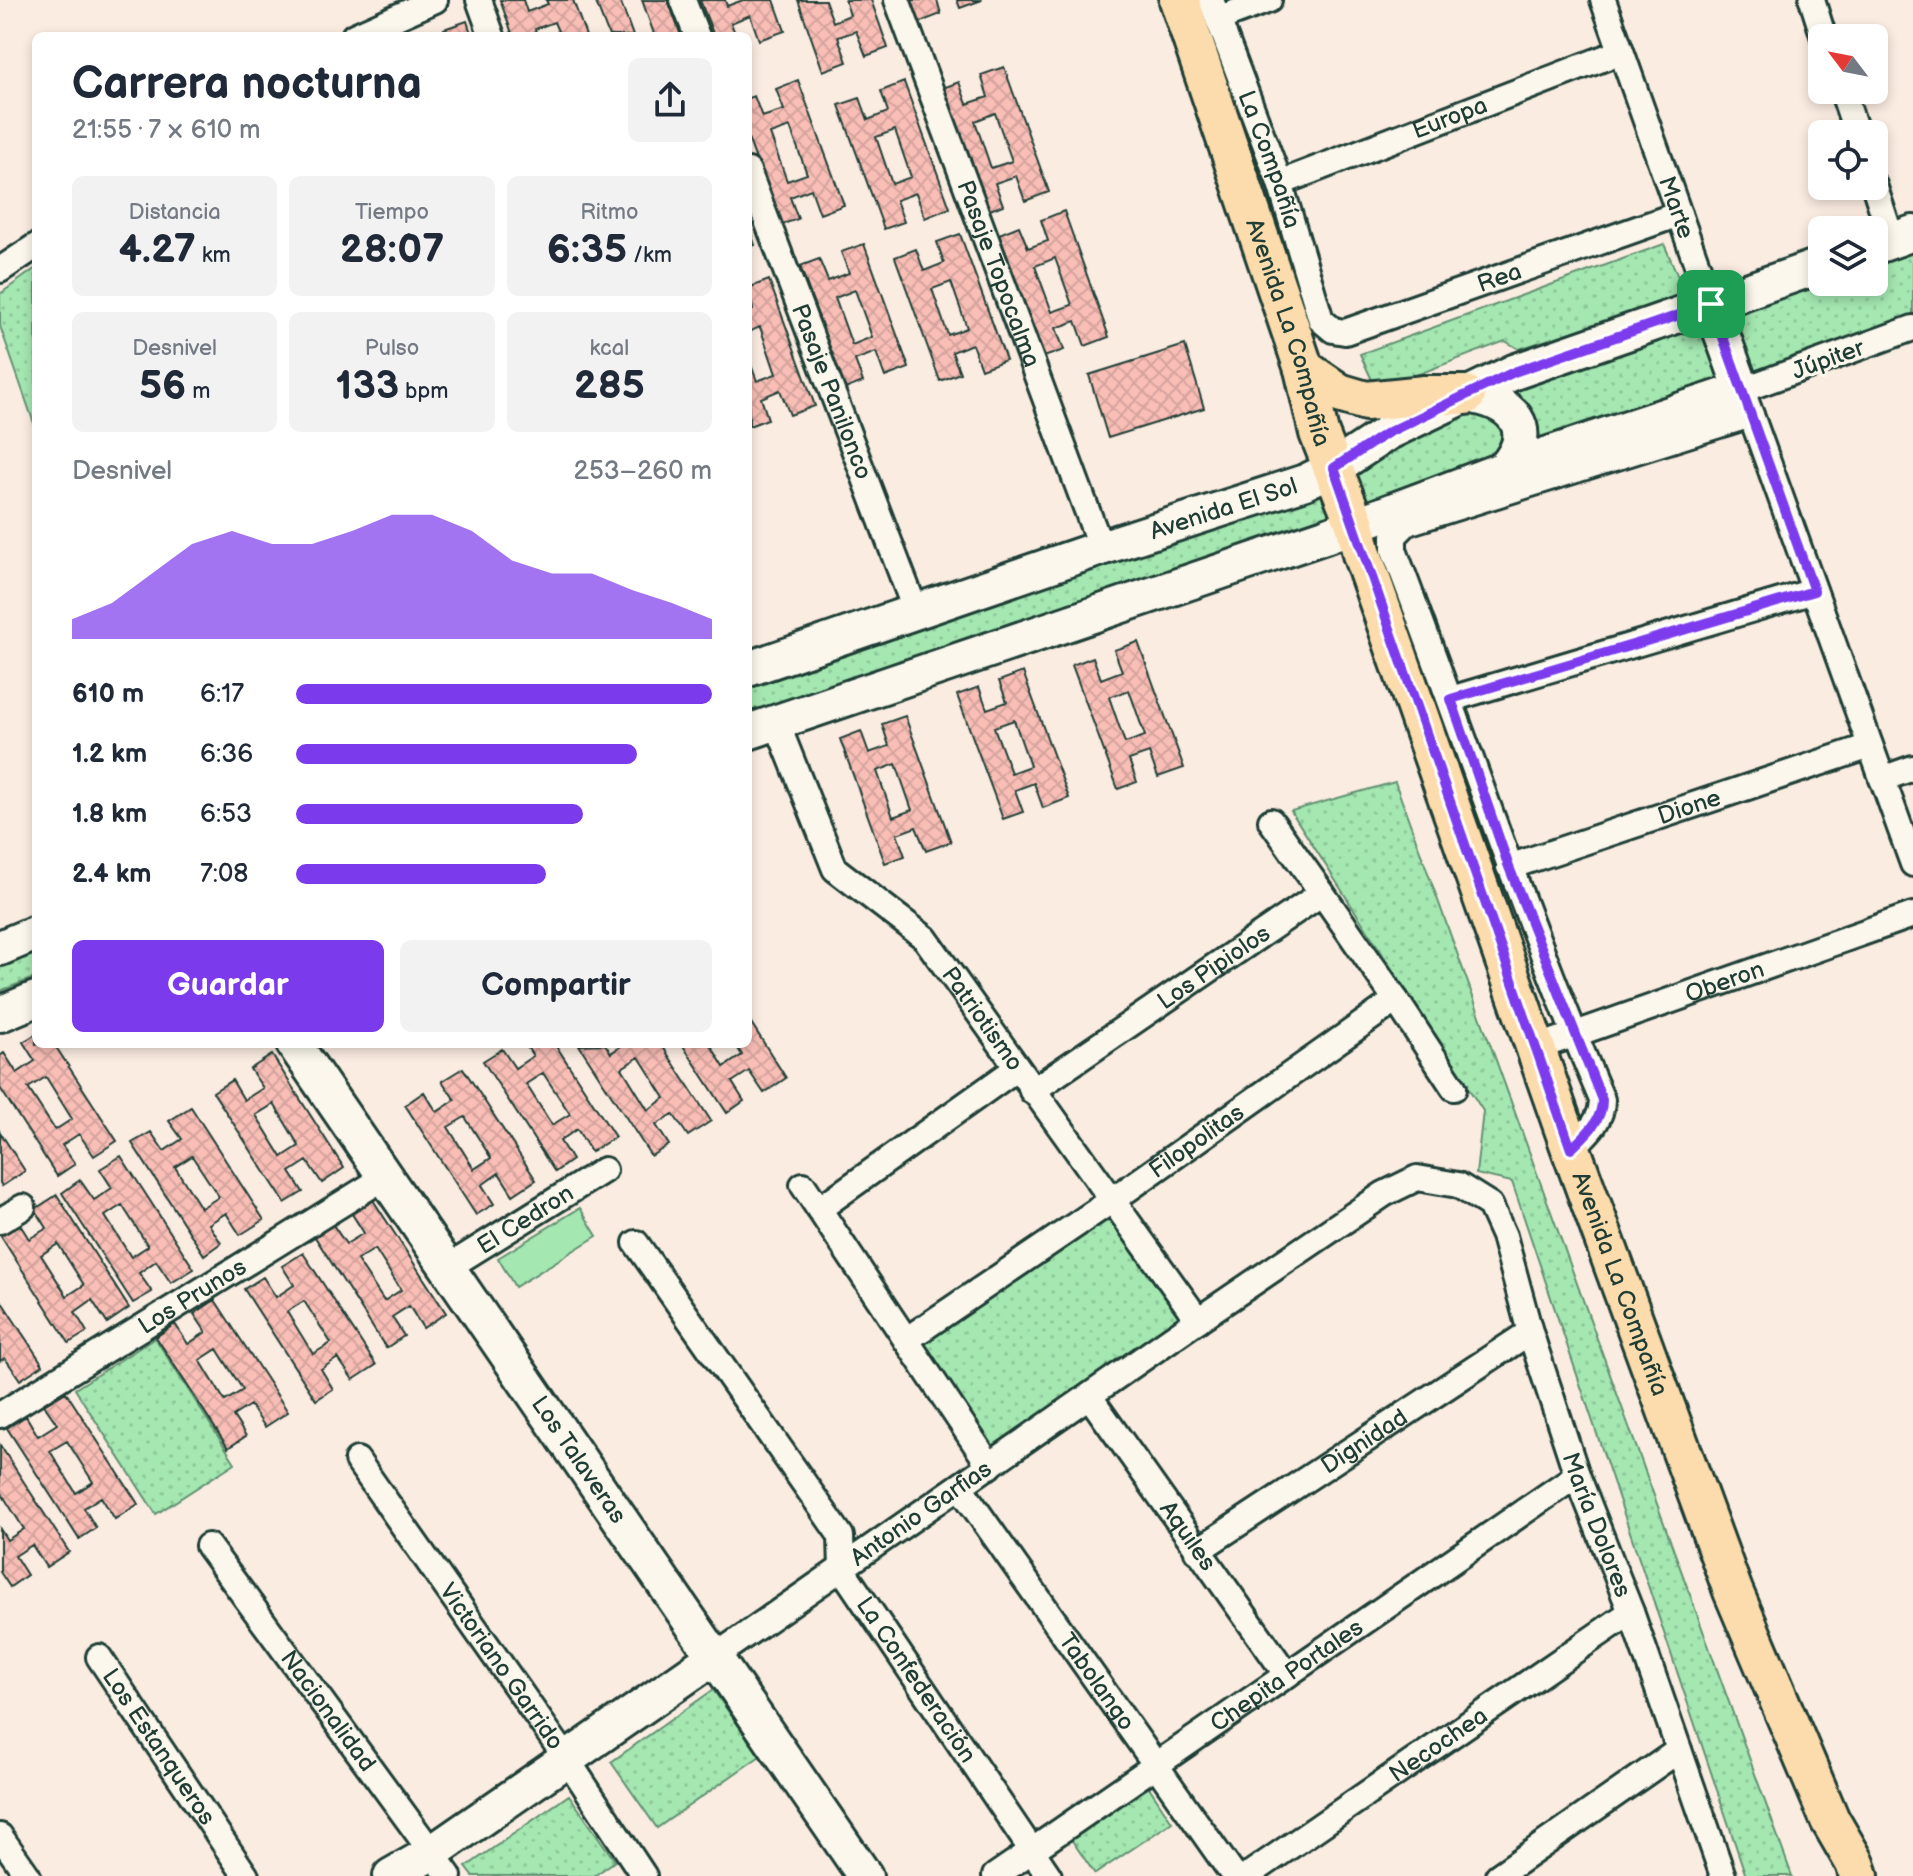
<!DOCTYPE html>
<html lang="es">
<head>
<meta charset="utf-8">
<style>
	:root { --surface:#fff; --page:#f2f2f3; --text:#1f2937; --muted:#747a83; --accent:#7c3aed }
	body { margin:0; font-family:"Balsamiq Sans",sans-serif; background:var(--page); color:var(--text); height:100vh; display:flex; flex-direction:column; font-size:30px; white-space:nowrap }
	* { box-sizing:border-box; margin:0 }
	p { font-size:26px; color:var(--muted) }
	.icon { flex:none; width:44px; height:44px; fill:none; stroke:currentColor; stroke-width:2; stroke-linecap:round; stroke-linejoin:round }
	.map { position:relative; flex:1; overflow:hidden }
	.drawer { position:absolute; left:32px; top:32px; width:720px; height:1016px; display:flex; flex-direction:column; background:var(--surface); border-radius:12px; box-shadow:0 4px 12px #0003 }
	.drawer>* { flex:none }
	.needle { width:52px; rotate:302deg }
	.tools { position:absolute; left:1808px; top:24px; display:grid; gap:16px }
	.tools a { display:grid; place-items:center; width:80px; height:80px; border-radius:12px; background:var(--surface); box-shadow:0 4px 12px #0003; font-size:40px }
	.pin { position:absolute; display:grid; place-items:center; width:68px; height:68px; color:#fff; margin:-34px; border-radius:16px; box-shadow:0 4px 12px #0006 }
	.round { display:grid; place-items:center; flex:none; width:84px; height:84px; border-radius:12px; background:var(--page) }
	.overview { display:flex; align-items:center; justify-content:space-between; height:136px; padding:0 40px }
	h1 { font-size:44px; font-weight:700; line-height:60px }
	.figures { display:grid; grid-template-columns:repeat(3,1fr); gap:12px; height:136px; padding:8px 40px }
	.figures div { display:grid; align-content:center; border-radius:12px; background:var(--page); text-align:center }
	.figures b { font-size:40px; font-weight:700 }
	.figures small { font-size:22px; font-weight:400 }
	.figures p { font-size:22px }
	.chart { height:224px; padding:16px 40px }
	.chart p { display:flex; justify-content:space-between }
	.chart svg { width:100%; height:144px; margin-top:8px; fill:var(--accent); opacity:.7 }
	.button { display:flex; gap:16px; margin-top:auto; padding:16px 40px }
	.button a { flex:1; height:92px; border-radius:12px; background:var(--accent); color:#fff; font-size:32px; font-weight:700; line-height:92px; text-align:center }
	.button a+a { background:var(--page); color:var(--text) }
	ul { padding:0 40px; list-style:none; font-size:26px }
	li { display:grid; grid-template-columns:128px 96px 1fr; align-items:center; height:60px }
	li i { height:20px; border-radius:10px; background:var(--accent) }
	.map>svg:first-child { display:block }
</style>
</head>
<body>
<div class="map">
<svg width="1913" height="1876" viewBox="0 0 1913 1876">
	<defs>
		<pattern id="green-dots" width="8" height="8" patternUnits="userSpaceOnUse" patternTransform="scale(2)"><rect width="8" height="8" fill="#a4e7b1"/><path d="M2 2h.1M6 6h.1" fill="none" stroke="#8dc799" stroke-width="1.8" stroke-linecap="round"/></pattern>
		<pattern id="building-cross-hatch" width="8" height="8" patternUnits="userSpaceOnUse" patternTransform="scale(2)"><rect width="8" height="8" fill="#f9beb6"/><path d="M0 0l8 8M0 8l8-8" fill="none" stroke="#d5a49d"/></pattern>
	</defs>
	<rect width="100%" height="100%" fill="#fbece1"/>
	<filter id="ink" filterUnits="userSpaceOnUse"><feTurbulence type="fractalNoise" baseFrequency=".0125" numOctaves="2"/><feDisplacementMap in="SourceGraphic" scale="16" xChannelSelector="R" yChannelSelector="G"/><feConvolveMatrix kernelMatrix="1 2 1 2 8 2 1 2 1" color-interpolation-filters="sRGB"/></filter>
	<g filter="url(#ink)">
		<path fill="url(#green-dots)" stroke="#629272" stroke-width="2" d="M1664,244L1686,295L1519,349L1505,341L1385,387L1372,380L1360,354Z
			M1913,252V318L1500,466L748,714V689L1318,492L1515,375L1722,319L1829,282H1874V266Z
			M36,268V429L0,326V294Z
			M1395,782L1792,1876H1746L1512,1182L1476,1174L1483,1111L1291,811Z
			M36,943V977L0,991V957Z
			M1103,1206L1189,1329L990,1466L906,1340Z
			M155,1338L235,1463L156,1514L75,1389Z
			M713,1690L760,1756L657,1828L611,1762Z
			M1149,1787L1172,1822L1095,1874L1071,1839Z
			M569,1795L615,1861L594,1876H473L466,1867Z"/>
		<path fill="#a4e7b1" stroke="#629272" stroke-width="2" d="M580,1208L597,1236L515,1287L498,1258Z"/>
		<path fill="url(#building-cross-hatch)" stroke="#1f3d34" stroke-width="2" fill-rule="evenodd" d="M500,0H523L527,12L548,4L546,0H573L586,36H560L554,22L535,29L537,36H513Z
			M595,0H620L633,36H609Z
			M642,0H668L681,36H647L654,34Z
			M700,0H725L727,6L743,0H774L785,31L759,40L750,15L731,23L736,36H714Z
			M798,0H825L833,22L850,15L845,0H871L888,48L866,56L856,31L838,37L847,62L823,71Z
			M910,0H937L941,14L918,23Z
			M957,0H982L960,8Z
			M467,21L472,36H446L444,29Z
			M1004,67L1049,192L1025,201L1016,176L995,183L1003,205L985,212L940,89L959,82L967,104L988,97L981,75ZM995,113L1012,161L991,168L975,121Z
			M798,80L844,205L820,214L811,189L790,197L798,219L780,225L748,138V98L754,96L762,117L784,110L776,89ZM790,127L807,174L787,181L770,134Z
			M904,82L950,208L925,218L916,193L896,200L904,222L884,229L839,105L860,98L868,120L888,112L881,91ZM895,130L911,177L892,184L876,137Z
			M1064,211L1109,337L1085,346L1076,321L1056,328L1064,350L1044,357L999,234L1019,226L1028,248L1048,241L1041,220ZM1055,258L1072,305L1052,312L1035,266Z
			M748,225L755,245L748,248Z
			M960,234L1006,360L981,369L972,344L952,352L960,373L940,381L895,257L916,249L924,271L944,263L937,242ZM951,282L967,328L948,335L932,289Z
			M864,244L909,368L885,377L876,352L855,360L863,382L845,389L800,266L819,259L828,281L849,273L841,252ZM855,290L872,337L852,345L835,298Z
			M769,280L815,406L790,415L780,390L761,398L768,419L749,426L748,357L757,381L776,374L760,327L748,332V312L753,310L748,288Z
			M1185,345L1204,408L1108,438L1089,375Z
			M1138,642L1184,768L1158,777L1149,753L1129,760L1137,782L1118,789L1072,665L1093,657L1101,679L1122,671L1114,650ZM1129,690L1145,736L1125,743L1109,697Z
			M1023,672L1069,798L1043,808L1034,783L1015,790L1023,812L1003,819L957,695L979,687L987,709L1007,702L999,681ZM1014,720L1030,766L1011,773L994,727Z
			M905,716L951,842L926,851L916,827L897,834L905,856L885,863L840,739L861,731L869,753L889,746L882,724ZM896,764L912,810L893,817L877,771Z
			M748,1018L786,1078L764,1093L749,1071L732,1082L744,1101L727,1113L682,1044H710L724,1067L742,1055L735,1044H748Z
			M36,1034V1044H54L117,1141L94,1156L79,1134L62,1145L75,1164L57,1176L0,1088V1056L4,1053L17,1073L35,1061L23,1042ZM46,1077L72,1119L55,1130L28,1088Z
			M525,1044H555L615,1137L591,1152L577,1129L560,1141L572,1160L555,1172L483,1061L502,1049L515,1068L533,1056ZM543,1073L570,1114L552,1125L526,1084Z
			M605,1044L611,1053L624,1044H661L711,1121L688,1136L673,1114L656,1125L669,1145L651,1156L579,1045ZM639,1057L665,1098L648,1110L622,1068Z
			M272,1055L344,1168L322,1183L307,1161L290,1172L303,1192L285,1203L213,1092L232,1080L244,1100L263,1088L250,1069ZM274,1104L299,1146L282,1157L256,1115Z
			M463,1068L536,1180L513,1195L499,1173L482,1185L494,1204L476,1215L405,1105L424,1092L437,1112L455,1100L442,1081ZM465,1117L491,1158L474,1169L448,1127Z
			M191,1107L264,1220L240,1235L226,1213L209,1224L221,1243L204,1255L132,1143L151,1132L164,1151L182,1139L169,1121ZM192,1156L219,1197L201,1208L175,1167Z
			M0,1132L25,1171L2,1186L0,1183Z
			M121,1156L194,1269L171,1283L156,1261L139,1273L152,1292L133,1303L62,1193L80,1180L94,1200L112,1188L100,1169ZM122,1205L148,1246L131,1257L105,1216Z
			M57,1195L129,1308L107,1323L92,1300L75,1312L87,1332L69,1343L0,1235V1231L17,1220L29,1239L47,1228L35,1209ZM58,1244L84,1285L67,1296L41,1255Z
			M373,1200L446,1313L423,1328L409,1306L392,1317L404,1336L386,1348L315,1237L333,1225L346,1244L364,1233L352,1214ZM375,1249L401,1290L384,1301L357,1260Z
			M303,1253L376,1365L353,1380L338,1358L321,1369L333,1389L316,1400L244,1289L263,1277L276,1297L294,1285L282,1266ZM304,1301L331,1343L313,1354L287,1312Z
			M0,1299L43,1365L20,1380L5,1358L0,1361Z
			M215,1300L288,1412L265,1427L250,1405L233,1416L246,1436L228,1448L156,1337L175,1324L188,1344L206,1332L194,1314ZM217,1349L243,1390L225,1401L200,1360Z
			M66,1392L138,1504L115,1519L101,1497L84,1508L96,1528L79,1539L7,1428L26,1416L38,1436L57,1424L44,1405ZM67,1441L93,1482L76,1493L50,1451Z
			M0,1445L69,1552L46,1567L32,1545L15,1556L27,1575L10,1587L0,1572V1529L7,1540L24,1529L0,1491Z"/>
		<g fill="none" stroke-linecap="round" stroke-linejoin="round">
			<defs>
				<g id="street">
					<path d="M479,0L492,36"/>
					<path d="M683,0L697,36"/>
					<path id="s1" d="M897,0L1101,548"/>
					<path id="s2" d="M1211,0L1280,183L1321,320L1333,330L1345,332L1679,214"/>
					<path id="s3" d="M1603,0L1711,304"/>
					<path d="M1812,0L1824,38"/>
					<path d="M1218,19L1269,0"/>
					<path d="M354,36L435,0"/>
					<path d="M1842,90L1857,134"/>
					<path id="s4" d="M748,171L916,612"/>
					<path id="s5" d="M1280,183L1620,52"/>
					<path d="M1874,185L1892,240"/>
					<path d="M0,270L36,246"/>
					<path d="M1913,328L1742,390L1913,864"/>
					<path d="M1451,699L1814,591"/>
					<path id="s6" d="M776,721L835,869L925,938L1198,1320"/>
					<path d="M1882,779L1913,768"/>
					<path id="s7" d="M1509,867L1870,746"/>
					<path d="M1322,893L1396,1000"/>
					<path id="s8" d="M1536,1048L1913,915"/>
					<path id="s9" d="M1032,1091L1322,893L1271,821"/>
					<path d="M1571,1149C1586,1134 1602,1122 1602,1100C1525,920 1464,733 1394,550V536L1407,523L1751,415"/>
					<path d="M803,1185L990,1466"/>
					<path d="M819,1209L1017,1068"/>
					<path d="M0,1221L23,1207"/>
					<path id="s10" d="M636,1243L841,1536L842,1569L1049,1876"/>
					<path id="s11" d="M447,1268L604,1170"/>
					<path id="s12" d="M906,1340L1114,1199L1396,1000L1454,1088"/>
					<path id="s13" d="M1090,1397L1287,1675"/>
					<path id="s14" d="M0,1415L385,1177"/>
					<path id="s15" d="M357,1460L567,1759L644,1876"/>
					<path id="s16" d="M960,1487L1234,1876"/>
					<path id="s17" d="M208,1546L449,1876"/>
					<path id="s18" d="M1197,1551L1530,1332"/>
					<path id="s19" d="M99,1657L246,1876"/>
					<path id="s20" d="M714,1657L1198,1320L1384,1194L1417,1178L1458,1185L1490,1205L1504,1236L1530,1332L1577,1475L1631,1612L1723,1876"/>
					<path d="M0,1836L28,1876"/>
					<path id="s21" d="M995,1876L1577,1475"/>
					<path id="s22" d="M1247,1876L1631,1612"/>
					<path d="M1498,1876L1679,1750"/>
				</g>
				<g id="secondary">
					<path d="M1874,247L1913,233"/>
					<path d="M1466,395C1512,400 1540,429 1504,469"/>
					<path id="s23" d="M748,669L1101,548L1305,482L1334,468L1387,433L1514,372L1822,265"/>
					<path d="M748,732L1325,536L1504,469L1742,390L1711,304"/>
					<path d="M0,948L36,933"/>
					<path d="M0,1014L36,999"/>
					<path id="s24" d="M294,1044L865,1876"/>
					<path d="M391,1876L433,1852L714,1657"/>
				</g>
				<g id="primary">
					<path id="s25" d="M1179,0L1304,369L1319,433L1355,524L1362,554L1571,1149L1733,1591L1830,1820L1855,1863L1859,1876"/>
					<path d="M1304,369L1339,393L1366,401L1425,395H1466"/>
				</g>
			</defs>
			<use href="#street" stroke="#1f3d34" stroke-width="30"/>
			<use href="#secondary" stroke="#1f3d34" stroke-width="40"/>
			<use href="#primary" stroke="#1f3d34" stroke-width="44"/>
			<use href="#street" stroke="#fbf7ec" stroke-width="24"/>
			<use href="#secondary" stroke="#fbf7ec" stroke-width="34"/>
			<use href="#primary" stroke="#fcdcac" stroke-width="38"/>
		</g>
	</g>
	<g fill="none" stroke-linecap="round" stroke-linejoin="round" filter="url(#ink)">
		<defs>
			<path id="route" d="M1711,304L1814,591L1451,699L1509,867L1602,1100C1602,1122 1586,1134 1571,1149L1334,468L1387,433L1514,372Z"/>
		</defs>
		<use href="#route" stroke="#fff" stroke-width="16"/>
		<use href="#route" stroke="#7c3aed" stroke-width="10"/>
	</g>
	<g text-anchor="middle" stroke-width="6" stroke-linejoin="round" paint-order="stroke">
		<g font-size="24" fill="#1f3d34" stroke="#fbf7ec">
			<text dy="8" stroke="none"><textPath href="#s5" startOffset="182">Europa</textPath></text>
			<text dy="8" stroke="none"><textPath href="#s2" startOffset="170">La Compañía</textPath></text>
			<text dy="8" stroke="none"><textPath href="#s3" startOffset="220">Marte</textPath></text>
			<text dy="8" stroke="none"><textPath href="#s1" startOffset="292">Pasaje Topocalma</textPath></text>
			<text dy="8" stroke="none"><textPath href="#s2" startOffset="530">Rea</textPath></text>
			<text dy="8" stroke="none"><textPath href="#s25" startOffset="350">Avenida La Compañía</textPath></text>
			<text transform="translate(1828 359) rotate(-20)" y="8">Júpiter</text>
			<text dy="8" stroke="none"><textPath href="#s4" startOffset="236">Pasaje Panilonco</textPath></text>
			<text dy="8" stroke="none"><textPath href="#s23" startOffset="502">Avenida El Sol</textPath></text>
			<text dy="8" stroke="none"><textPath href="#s7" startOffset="190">Dione</textPath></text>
			<text dy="8" stroke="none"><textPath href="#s9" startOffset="220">Los Pipiolos</textPath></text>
			<text dy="8" stroke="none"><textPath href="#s8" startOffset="200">Oberon</textPath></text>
			<text dy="8" stroke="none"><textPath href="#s6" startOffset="372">Patriotismo</textPath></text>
			<text dy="8" stroke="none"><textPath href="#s12" startOffset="352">Filopolitas</textPath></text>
			<text dy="8" stroke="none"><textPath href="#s11" startOffset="92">El Cedron</textPath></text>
			<text dy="8" stroke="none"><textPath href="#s25" startOffset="1358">Avenida La Compañía</textPath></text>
			<text dy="8" stroke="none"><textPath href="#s14" startOffset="226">Los Prunos</textPath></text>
			<text dy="8" stroke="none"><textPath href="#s18" startOffset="200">Dignidad</textPath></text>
			<text dy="8" stroke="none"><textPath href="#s24" startOffset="504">Los Talaveras</textPath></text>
			<text dy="8" stroke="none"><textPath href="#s20" startOffset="252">Antonio Garfias</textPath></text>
			<text dy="8" stroke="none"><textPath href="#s20" startOffset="1268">María Dolores</textPath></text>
			<text dy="8" stroke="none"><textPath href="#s13" startOffset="170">Aquiles</textPath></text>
			<text dy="8" stroke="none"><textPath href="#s15" startOffset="252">Victoriano Garrido</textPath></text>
			<text dy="8" stroke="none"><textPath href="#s21" startOffset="354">Chepita Portales</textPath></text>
			<text dy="8" stroke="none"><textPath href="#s10" startOffset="524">La Confederación</textPath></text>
			<text dy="8" stroke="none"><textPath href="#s16" startOffset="238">Tabolango</textPath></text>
			<text dy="8" stroke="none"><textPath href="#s17" startOffset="204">Nacionalidad</textPath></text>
			<text dy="8" stroke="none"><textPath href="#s22" startOffset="232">Necochea</textPath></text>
			<text dy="8" stroke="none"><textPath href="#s19" startOffset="108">Los Estanqueros</textPath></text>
		</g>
	</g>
</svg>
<div class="tools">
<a><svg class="needle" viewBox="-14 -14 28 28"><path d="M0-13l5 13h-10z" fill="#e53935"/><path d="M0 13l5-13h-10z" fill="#747a83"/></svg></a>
<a><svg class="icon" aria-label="locate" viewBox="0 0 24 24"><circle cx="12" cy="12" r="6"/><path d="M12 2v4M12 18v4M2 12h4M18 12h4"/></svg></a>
<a><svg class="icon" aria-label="layers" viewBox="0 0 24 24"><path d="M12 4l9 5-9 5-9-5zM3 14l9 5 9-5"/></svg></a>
</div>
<div class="pin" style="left:1711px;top:304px;background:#1e9e55"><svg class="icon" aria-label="arrive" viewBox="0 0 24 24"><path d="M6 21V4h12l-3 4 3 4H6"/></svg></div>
<section class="drawer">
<div class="overview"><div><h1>Carrera nocturna</h1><p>21:55 · 7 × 610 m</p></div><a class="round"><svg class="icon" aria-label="share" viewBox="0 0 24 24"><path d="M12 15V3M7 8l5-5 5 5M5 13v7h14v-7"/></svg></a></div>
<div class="figures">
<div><p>Distancia</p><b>4.27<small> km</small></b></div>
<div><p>Tiempo</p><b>28:07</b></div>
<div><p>Ritmo</p><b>6:35<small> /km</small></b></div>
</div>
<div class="figures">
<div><p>Desnivel</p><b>56<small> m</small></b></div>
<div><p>Pulso</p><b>133<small> bpm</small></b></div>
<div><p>kcal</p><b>285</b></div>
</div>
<div class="chart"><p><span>Desnivel</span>253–260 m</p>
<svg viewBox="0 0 160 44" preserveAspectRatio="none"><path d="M0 44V38L10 33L20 24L30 15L40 11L50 15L60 15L70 11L80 6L90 6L100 11L110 20L120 24L130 24L140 29L150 33L160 38V44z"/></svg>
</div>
<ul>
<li><b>610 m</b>6:17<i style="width:100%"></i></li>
<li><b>1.2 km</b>6:36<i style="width:82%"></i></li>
<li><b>1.8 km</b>6:53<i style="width:69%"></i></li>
<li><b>2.4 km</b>7:08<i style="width:60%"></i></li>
</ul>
<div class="button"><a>Guardar</a><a>Compartir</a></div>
</section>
</div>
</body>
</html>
